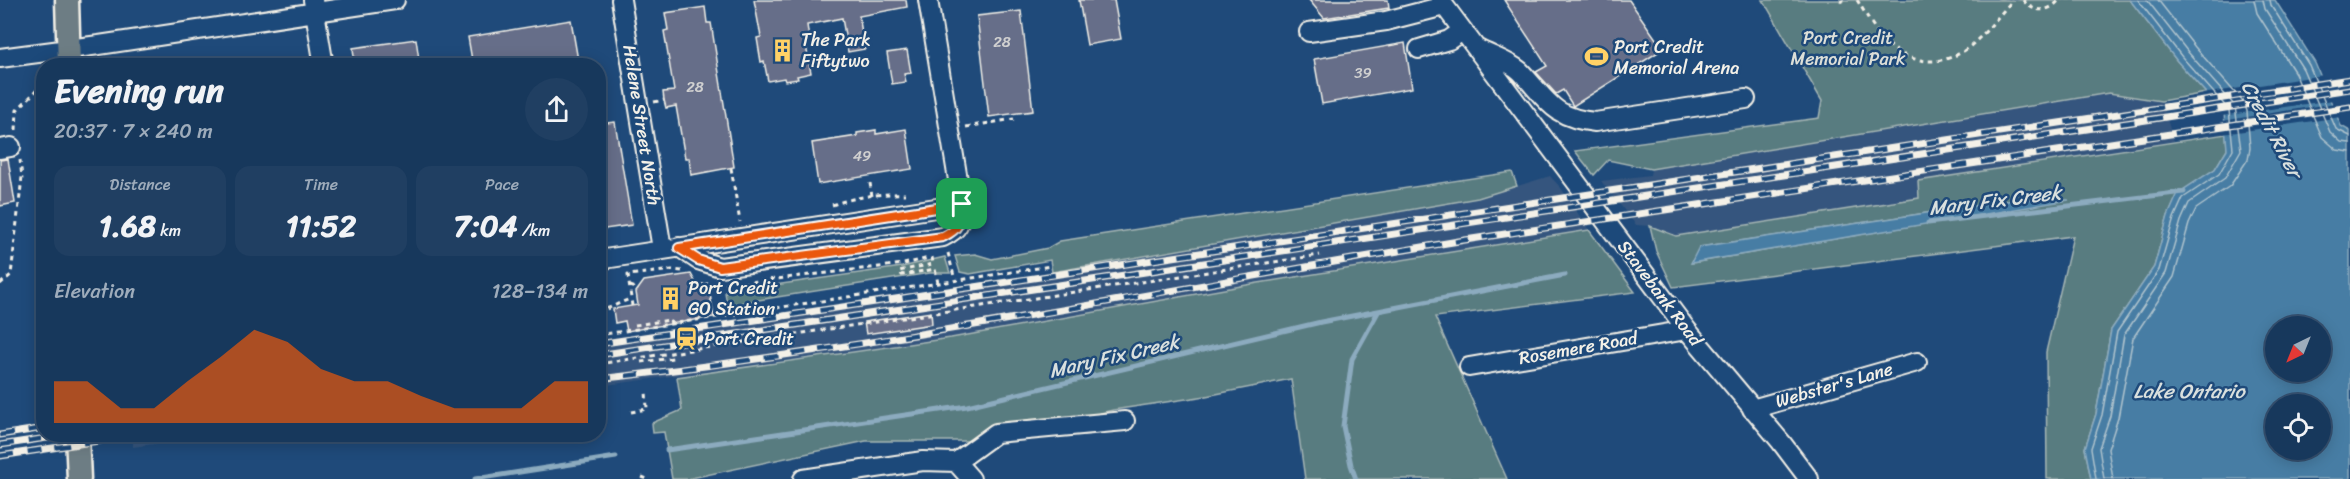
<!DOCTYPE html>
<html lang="en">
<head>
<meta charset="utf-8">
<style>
	:root { --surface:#17385c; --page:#203f62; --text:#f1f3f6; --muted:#9eacbb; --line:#365272; --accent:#ea580c }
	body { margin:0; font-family:Sriracha,sans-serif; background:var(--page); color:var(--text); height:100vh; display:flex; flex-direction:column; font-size:22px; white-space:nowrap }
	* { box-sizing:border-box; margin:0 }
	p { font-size:20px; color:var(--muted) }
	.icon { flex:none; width:33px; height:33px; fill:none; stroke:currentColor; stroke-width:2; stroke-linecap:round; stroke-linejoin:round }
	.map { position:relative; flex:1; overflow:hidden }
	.sheet { position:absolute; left:36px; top:58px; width:570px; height:384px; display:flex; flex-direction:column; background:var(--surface); border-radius:24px; box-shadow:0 3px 15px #0003,0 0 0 2px var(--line) }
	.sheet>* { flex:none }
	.needle { width:39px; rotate:223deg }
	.fabs { position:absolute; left:2265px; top:316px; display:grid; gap:12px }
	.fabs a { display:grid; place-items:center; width:66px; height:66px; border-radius:50%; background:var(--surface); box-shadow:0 3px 15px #0003,0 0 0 2px var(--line); font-size:30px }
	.pin { position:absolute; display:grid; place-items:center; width:51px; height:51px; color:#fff; margin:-26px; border-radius:12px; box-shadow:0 3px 9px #0006 }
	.round { display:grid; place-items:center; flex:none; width:63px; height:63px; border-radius:32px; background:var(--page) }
	.overview { display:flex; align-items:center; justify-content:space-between; height:102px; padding:0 18px }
	h1 { font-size:33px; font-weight:700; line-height:45px }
	.metrics { display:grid; grid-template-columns:repeat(3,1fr); gap:9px; height:102px; padding:6px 18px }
	.metrics div { display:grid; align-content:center; border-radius:15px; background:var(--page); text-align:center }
	.metrics b { font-size:30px; font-weight:700 }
	.metrics small { font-size:16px; font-weight:400 }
	.metrics p { font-size:16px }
	.chart { height:168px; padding:12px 18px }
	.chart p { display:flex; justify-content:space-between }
	.chart svg { width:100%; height:108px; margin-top:6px; fill:var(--accent); opacity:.7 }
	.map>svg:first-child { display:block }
</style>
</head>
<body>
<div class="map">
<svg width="2350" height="479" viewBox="0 0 2350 479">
	<rect width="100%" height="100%" fill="#1f4a7a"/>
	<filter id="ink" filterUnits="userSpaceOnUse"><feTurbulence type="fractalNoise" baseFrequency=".0167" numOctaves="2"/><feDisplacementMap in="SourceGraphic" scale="12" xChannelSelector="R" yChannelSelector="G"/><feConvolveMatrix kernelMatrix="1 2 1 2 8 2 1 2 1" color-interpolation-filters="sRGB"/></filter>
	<g filter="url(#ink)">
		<path fill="#34557e" d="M2109,93L2161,101L2174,141L1918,181L1919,198L1676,236L1650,226L1636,225L1601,181L1650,175L1651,169Z
			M1550,176L1561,188L1589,230L1258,283L951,338L599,386V340L1052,272L1266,235L1478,198Z
			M133,435H217L133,447Z"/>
		<path fill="#597b80" stroke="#a6b6b4" stroke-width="1.5" fill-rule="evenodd" d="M1763,0H2130L2177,61L2206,93L2161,101L2109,93L1651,169L1608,160L1594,175L1575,151L1819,118L1822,101Z
			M2226,134L2227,149L2215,169L2178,194L2168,216L2154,267L2111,330L2096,414L2085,448L2091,479H2047L2046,352L2073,236L1673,287L1656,251L1650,226L1676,236L1919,198L1918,181ZM2020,199L2065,200L1692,263L1700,247Z
			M1512,172L1517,186L1478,198L1052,272L1050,260L970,274L960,272L955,256L975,254L992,259L1048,248L1060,241Z
			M1589,230L1635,292L1435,317L1507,479H1305L1291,379L1206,396L1113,410L984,441H866L687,479H672L664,432L653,433L652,423L682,410L677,377L951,338L1258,283Z
			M945,257L950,273H930L727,305L725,292L902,267Z"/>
		<path fill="#477da4" stroke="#8cabbf" stroke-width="1.5" fill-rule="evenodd" d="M2130,0H2275L2315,63L2341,126L2350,131V479H2091L2085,448L2096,414L2111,330L2154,267L2168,216L2178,193L2215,169L2227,149L2224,113L2177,61ZM2276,327H2320V372H2276ZM2276,405H2320V450H2276Z
			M2020,199L2069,200L1691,263L1699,247Z"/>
		<path fill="#1f4a7a" d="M2323,75L2334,100L2222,116L2202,94Z
			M2335,103L2341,117L2223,134L2222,121Z"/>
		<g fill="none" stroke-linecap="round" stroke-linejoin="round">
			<path stroke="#afc3cd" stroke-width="1.5" d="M2254,0L2257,13L2295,73L2322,137L2337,150L2350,152
				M2263,0L2265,9L2303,69L2330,132L2341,142L2350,143
				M2270,0L2271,5L2309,65L2336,129L2350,136
				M2096,479L2091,448L2102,415L2117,332L2159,270L2174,218L2183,198L2219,174L2233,149L2229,110L2182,57L2138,0
				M2104,479L2099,448L2110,416L2124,335L2166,273L2181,221L2189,203L2225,178L2241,150L2235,106L2188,52L2147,0
				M2113,479L2108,449L2118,418L2133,338L2174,277L2189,224L2196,209L2230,186L2248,159L2250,148L2247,111L2244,103L2195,47L2158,0"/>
			<path stroke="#8cabbf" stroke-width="5" d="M1928,223L2184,192
				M667,450L967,406L1321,322L1565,275
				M475,479L616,457
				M1356,479L1351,465L1343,426L1352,359L1378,312"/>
		</g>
		<path fill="#666e89" stroke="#f4f1e8" stroke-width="1.5" d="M754,0H906L907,7L859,16L865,49L848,52L842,18L807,25L809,39L805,40L811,73L797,76L798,79L785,81L784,78L768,81L764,61L761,62L757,38L761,37Z
			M1079,0H1114L1121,39L1087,45Z
			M1309,0H1388L1389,8L1324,18Z
			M1504,0H1629L1663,49L1573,106L1563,90L1556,94L1536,72L1547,66Z
			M705,7L707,23H711L734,167L691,175L689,158H685L676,106L666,108L664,100L663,92L674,91L664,31L668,30L665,13Z
			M1021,11L1033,111L989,117L977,16Z
			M571,20L579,66H473L468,37Z
			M416,39L420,66H355L353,48Z
			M1405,43L1412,88L1322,104L1314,59Z
			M907,50L911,73L904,74L906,82L892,84L887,53Z
			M615,122L632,225L598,230V124Z
			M906,129L912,169L818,184L812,143L857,136V133L876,130V134Z
			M8,159L15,203L0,206V160Z
			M691,274L697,285L708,283L714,317L627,331L625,321L615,323L613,309L638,305L636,292L644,281Z
			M931,312L932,324L866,334L864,322Z"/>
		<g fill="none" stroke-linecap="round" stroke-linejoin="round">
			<defs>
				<path id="minor" d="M313,0L324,66
					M621,0L662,249
					M1440,0L1687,330L1781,442L1809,479
					M1309,32L1386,21L1444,6
					M1419,49L1449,40L1462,31
					M1478,49C1491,56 1509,61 1520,71C1547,99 1552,118 1595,122L1746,99
					M0,58L99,45L395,0
					M0,149L11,147
					M679,247L698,260L720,267L943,237C961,228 960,222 962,204L928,0
					M598,260L962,204
					M1469,367L1687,330
					M1752,409L1917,362
					M956,462L996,433L1125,421
					M956,462L971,479
					M803,479L923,461L956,462"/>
				<path id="major" d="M67,0L69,66
					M77,435L79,479"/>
			</defs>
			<use href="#minor" stroke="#f4f1e8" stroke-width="22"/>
			<use href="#major" stroke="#f4f1e8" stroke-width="27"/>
			<path stroke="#f4f1e8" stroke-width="3" stroke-dasharray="4.5 4.5" stroke-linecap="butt" d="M1857,0C1866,14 1874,30 1886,42C1912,68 1950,67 1976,41C1989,29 2000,14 2013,0
				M2023,0C2033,13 2049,13 2059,0
				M1840,2L1844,0
				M654,102L664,100
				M966,127L1014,119
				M16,130L17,110L43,84
				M731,168L740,222
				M870,183L872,196
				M832,205C855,197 880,193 905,194
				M948,253L955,280
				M932,257L933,264L899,271L902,275L935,269L938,283
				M0,284L11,275L22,177L20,160
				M725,285L904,264L929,258
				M630,286L639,289
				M632,306L628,275L672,270L682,271
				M598,311C611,309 619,302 631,299
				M635,325L670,320L671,324
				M598,335L1051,266
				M641,362L673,358L672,354
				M598,364L1320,255
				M631,412L647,409L646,391
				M642,477L647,479"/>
			<use href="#minor" stroke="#1f4a7a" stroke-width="18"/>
			<use href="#major" stroke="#6d7d84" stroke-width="22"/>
			<defs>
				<path id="rail" d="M598,344L2350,79
					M598,355L2350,89
					M598,379C890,347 1176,287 1465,240L2350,107
					M0,435L44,428
					M0,445L67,435
					M0,456L138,435"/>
			</defs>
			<use href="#rail" stroke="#f4f1e8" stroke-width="7"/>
			<use href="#rail" stroke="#1f4a7a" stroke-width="4.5" stroke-dasharray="14" stroke-linecap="butt"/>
		</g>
	</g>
	<g fill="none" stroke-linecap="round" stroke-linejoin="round" filter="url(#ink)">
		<defs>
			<path id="route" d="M962,204C960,222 961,228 943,237L720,267L698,260L679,248Z"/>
		</defs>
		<use href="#route" stroke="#fff" stroke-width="12"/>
		<use href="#route" stroke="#ea580c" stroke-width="8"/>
	</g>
	<defs>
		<symbol id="building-bare" viewBox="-9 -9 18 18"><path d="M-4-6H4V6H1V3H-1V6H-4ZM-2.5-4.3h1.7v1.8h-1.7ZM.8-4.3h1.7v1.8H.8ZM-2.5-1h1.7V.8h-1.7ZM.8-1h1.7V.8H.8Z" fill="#ffd166" stroke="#1f4a7a" stroke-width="2.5" paint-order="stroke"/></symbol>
		<symbol id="stadium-bare" viewBox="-9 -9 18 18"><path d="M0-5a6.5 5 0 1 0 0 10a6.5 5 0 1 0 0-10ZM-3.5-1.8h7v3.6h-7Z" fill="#ffd166" stroke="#1f4a7a" stroke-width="2.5" paint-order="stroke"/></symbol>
		<symbol id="station-bare" viewBox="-9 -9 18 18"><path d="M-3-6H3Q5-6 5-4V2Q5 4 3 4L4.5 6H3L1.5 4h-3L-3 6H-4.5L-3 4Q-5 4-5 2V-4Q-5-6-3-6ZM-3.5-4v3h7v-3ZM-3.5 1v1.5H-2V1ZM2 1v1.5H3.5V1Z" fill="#ffd166" stroke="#1f4a7a" stroke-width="2.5" paint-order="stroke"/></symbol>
	</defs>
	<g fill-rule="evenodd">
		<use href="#building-bare" x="766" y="34" width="33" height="33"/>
		<use href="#stadium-bare" x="1580" y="40" width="33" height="33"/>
		<use href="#building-bare" x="654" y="282" width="33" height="33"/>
		<use href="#station-bare" x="670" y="322" width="33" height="33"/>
	</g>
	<g text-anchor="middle" stroke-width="5" stroke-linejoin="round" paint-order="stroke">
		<g font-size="15" fill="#d0d0d0">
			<text x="1002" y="47">28</text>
			<text x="1363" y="78">39</text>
			<text x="695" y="92">28</text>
			<text x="862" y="161">49</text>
		</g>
		<g font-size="18" fill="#dddfd8" stroke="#1f4a7a">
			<text x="1848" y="44">Port Credit<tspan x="1848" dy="21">Memorial Park</tspan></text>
		</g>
		<g font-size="18" fill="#f4f1e8" stroke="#1f4a7a" text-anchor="start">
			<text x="801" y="46">The Park<tspan x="801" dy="21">Fiftytwo</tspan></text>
			<text x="1614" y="53">Port Credit<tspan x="1614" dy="21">Memorial Arena</tspan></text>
			<text x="688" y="294">Port Credit<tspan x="688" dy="21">GO Station</tspan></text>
			<text x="704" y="345">Port Credit</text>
		</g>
		<g font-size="18" fill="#f4f1e8" stroke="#1f4a7a">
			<text transform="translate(642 125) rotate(81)" y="6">Helene Street North</text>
			<text transform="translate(1660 293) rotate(53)" y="6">Stavebank Road</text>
			<text transform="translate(1578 348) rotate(-10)" y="6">Rosemere Road</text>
			<text transform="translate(1834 385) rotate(-16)" y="6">Webster's Lane</text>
		</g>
		<g font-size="20" font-style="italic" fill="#dae0de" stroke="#1f4a7a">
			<text transform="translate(2272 129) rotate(62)" y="7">Credit River</text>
			<text transform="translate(1995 200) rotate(-7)" y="7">Mary Fix Creek</text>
			<text transform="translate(1114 356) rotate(-13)" y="7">Mary Fix Creek</text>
			<text x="2189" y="398">Lake Ontario</text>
		</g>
	</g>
</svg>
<div class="fabs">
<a><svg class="needle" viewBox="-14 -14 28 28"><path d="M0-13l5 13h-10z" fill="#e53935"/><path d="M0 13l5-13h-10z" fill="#9eacbb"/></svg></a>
<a><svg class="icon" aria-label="locate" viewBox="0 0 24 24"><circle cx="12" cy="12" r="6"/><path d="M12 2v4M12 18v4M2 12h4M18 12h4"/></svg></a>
</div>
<div class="pin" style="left:962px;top:204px;background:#1e9e55"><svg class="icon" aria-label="arrive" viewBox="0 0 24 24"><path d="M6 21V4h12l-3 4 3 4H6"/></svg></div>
<section class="sheet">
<div class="overview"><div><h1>Evening run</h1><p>20:37 · 7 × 240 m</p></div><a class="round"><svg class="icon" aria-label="share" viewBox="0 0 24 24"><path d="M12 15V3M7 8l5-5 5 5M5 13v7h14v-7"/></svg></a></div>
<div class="metrics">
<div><p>Distance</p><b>1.68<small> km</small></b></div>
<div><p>Time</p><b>11:52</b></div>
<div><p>Pace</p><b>7:04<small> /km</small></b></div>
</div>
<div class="chart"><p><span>Elevation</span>128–134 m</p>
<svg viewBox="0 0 160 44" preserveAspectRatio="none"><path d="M0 44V27L10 27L20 38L30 38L40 27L50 17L60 6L70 11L80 22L90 27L100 27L110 33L120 38L130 38L140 38L150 27L160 27V44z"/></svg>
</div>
</section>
</div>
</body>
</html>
